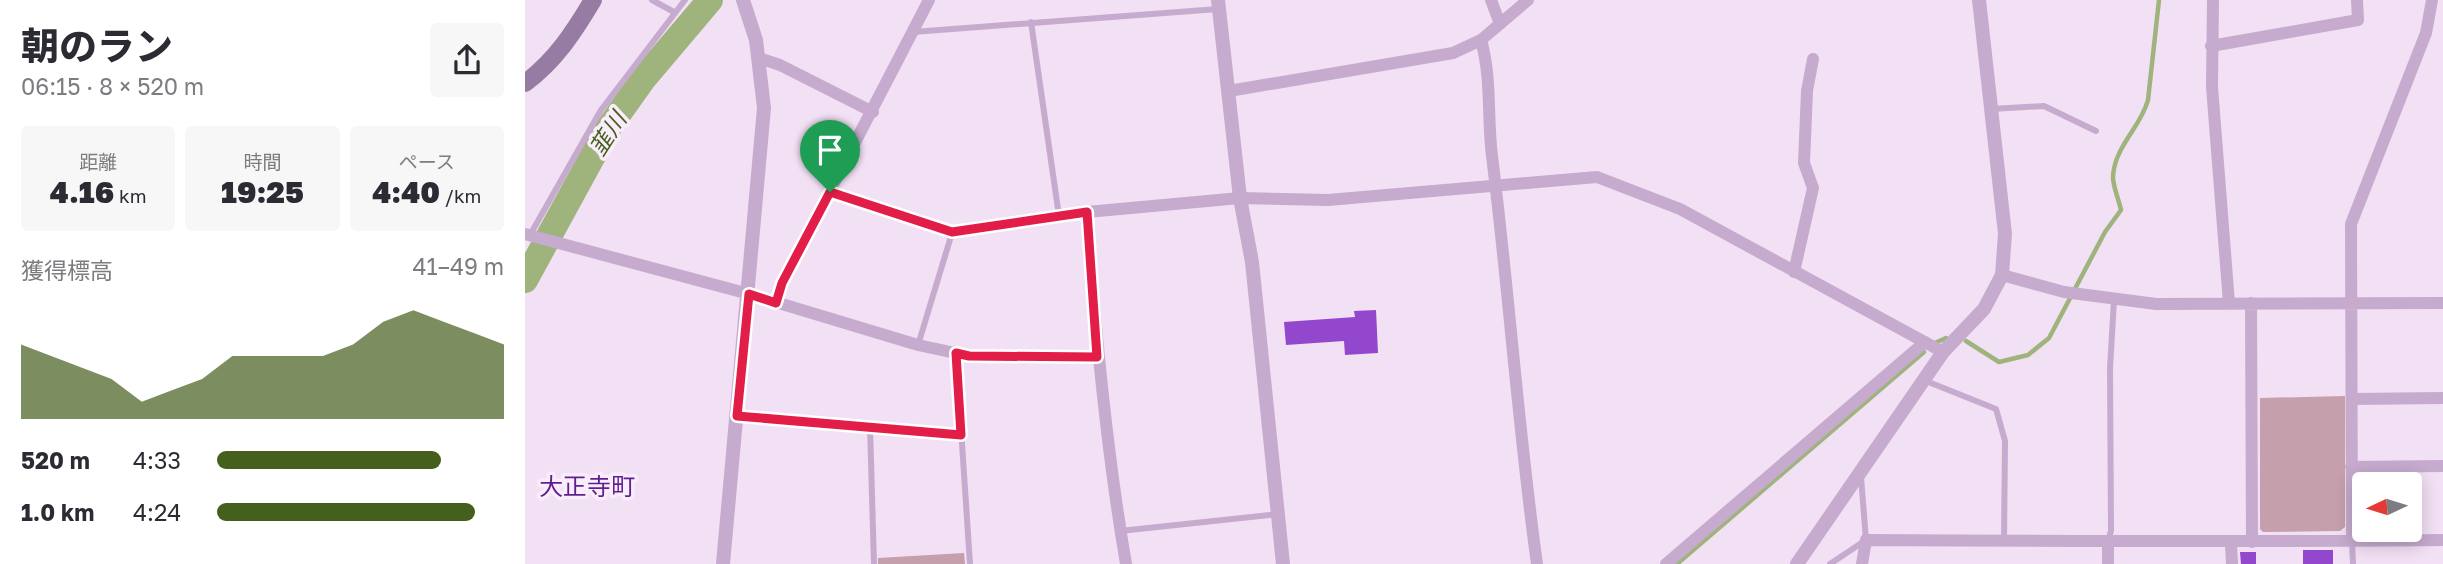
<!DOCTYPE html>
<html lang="ja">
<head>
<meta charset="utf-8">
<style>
	:root { --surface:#fff; --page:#f7f7f7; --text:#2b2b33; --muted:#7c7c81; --accent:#455f1d }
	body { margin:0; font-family:"Golos Text","Noto Sans JP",sans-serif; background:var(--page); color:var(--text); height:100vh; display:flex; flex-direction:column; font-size:26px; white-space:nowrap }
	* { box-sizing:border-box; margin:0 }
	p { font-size:23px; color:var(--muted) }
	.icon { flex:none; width:38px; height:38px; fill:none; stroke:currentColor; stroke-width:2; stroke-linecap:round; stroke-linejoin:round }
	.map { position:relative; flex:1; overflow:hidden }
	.details { display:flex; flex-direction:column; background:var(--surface); width:525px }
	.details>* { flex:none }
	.needle { width:46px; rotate:266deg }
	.buttons { position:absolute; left:1827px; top:472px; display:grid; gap:14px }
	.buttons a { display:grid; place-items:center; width:70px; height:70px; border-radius:7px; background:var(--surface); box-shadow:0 4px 18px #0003; font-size:35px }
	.pin { position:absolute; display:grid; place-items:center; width:60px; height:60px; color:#fff; margin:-72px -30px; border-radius:50% 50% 50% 0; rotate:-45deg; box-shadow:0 0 7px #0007 }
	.pin .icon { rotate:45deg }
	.round { display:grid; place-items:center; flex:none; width:74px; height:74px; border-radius:7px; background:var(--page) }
	.headline { display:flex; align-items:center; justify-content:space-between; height:119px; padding:0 21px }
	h1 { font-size:38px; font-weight:800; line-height:52px }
	.stats { display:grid; grid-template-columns:repeat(3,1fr); gap:10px; height:119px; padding:7px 21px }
	.stats div { display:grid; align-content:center; border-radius:7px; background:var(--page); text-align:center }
	.stats b { font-size:30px; font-weight:800 }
	.stats small { font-size:19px; font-weight:400 }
	.stats p { font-size:19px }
	.chart { height:196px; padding:14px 21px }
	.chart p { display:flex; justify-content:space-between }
	.chart svg { width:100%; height:126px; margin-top:7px; fill:var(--accent); opacity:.7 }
	ul { padding:0 21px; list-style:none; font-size:23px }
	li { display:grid; grid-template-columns:112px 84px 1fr; align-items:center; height:52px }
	li i { height:18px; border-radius:9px; background:var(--accent) }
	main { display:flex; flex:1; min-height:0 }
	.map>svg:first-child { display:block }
</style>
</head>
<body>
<main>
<section class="details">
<div class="headline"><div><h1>朝のラン</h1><p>06:15 · 8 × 520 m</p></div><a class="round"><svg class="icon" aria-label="share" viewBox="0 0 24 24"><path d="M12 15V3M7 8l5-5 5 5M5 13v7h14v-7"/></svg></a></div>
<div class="stats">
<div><p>距離</p><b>4.16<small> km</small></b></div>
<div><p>時間</p><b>19:25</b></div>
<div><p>ペース</p><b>4:40<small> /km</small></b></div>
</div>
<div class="chart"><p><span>獲得標高</span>41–49 m</p>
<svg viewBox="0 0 160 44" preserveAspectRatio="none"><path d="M0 44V18L10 22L20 26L30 30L40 38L50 34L60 30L70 22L80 22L90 22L100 22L110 18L120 10L130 6L140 10L150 14L160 18V44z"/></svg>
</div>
<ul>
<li><b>520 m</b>4:33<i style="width:78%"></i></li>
<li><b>1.0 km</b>4:24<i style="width:90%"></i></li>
</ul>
</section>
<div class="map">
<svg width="1918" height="564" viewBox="0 0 1918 564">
	<rect width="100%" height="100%" fill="#f2e0f4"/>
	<path fill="#c59fab" d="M1820,396V527L1815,531L1738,532L1735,529V398Z
		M439,553L440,564H353V558Z"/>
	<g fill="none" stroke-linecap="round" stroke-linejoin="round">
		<path stroke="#9fb37d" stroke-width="4.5" d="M1441,341L1474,362L1503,355L1524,338L1580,232L1596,210C1594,200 1588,187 1588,177C1589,147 1616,127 1623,100L1634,0
			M1410,343L1421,338
			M1152,564L1399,352"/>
		<path stroke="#9fb37d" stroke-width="26" d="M0,280L82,130L119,78L185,0"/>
	</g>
	<path fill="#9347cc" d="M851,310L853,353L820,355L819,341L761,345L759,322L830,317L829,311Z
		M1778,550H1808V564H1778Z
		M1715,552H1731V564H1716Z"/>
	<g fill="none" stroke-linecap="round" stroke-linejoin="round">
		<path stroke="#c6abce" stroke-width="6" d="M127,0L149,12
			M506,22L534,216
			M388,32L693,9
			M1466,109L1519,106L1571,131
			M5,235L76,110L160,0
			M393,345L427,233
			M431,353L445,564
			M1401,381L1471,409L1480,441L1479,541
			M212,416L436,435
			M345,427L349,564
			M595,531L753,514
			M1583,541L1586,531L1585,368L1589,300
			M1827,541L1828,564
			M1305,564L1341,540L1336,477"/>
		<path stroke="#c6abce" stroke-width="12" d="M966,0L975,24
			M1688,0L1687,87L1704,303
			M956,40C967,79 962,117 967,156C984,292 993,428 1012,564
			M1686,46L1833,20L1832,0
			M234,58L255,65L348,112
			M704,91L928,53L956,40L1003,0
			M305,192L427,232L562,212L715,198L803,200L1072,177L1155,209L1418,352
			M562,212C570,330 581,447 601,564
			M0,234L224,294L393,345L444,356L572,357
			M1269,272L1288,188L1279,163L1282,91L1288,59
			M1477,275L1539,292L1631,304L1918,303
			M251,303L257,283L404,0
			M1726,303L1727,542
			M1827,399L1918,398
			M1826,467L1918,466
			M1583,541V564
			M1827,541L1826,224L1901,33L1907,0
			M1706,544L1707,564
			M1141,564L1400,342
			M1337,564L1341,540C1534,541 1725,542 1918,540"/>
		<path stroke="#c6abce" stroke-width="14" d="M693,0L715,198L727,262L758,564
			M198,564L239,108L231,40L218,0
			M1272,564L1418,352L1459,309L1477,275L1480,234L1454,0"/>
		<path stroke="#967ca2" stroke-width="18" d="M0,83C30,61 49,32 68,0"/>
	</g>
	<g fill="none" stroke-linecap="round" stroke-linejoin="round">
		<defs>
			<path id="route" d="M305,192L427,232L562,212L572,357L444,356L431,353L436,435L212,416L224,294L251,303L257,283Z"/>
		</defs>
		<use href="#route" stroke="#fff" stroke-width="14"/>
		<use href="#route" stroke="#e11d48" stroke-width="9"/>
	</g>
	<g text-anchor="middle" stroke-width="7" stroke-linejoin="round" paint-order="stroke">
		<g font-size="23" font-style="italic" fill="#455f1d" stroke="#faedfb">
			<text transform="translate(83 134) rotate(-57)" y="8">韮川</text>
		</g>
		<g font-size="24" fill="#5f1f8f" stroke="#faedfb">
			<text x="62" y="495">大正寺町</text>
		</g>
	</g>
</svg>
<div class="buttons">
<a><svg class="needle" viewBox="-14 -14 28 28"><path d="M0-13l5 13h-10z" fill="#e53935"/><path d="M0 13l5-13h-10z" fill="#7c7c81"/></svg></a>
</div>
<div class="pin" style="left:305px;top:192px;background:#1e9e55"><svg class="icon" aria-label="arrive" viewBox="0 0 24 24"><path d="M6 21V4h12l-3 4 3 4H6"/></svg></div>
</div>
</main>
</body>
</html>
